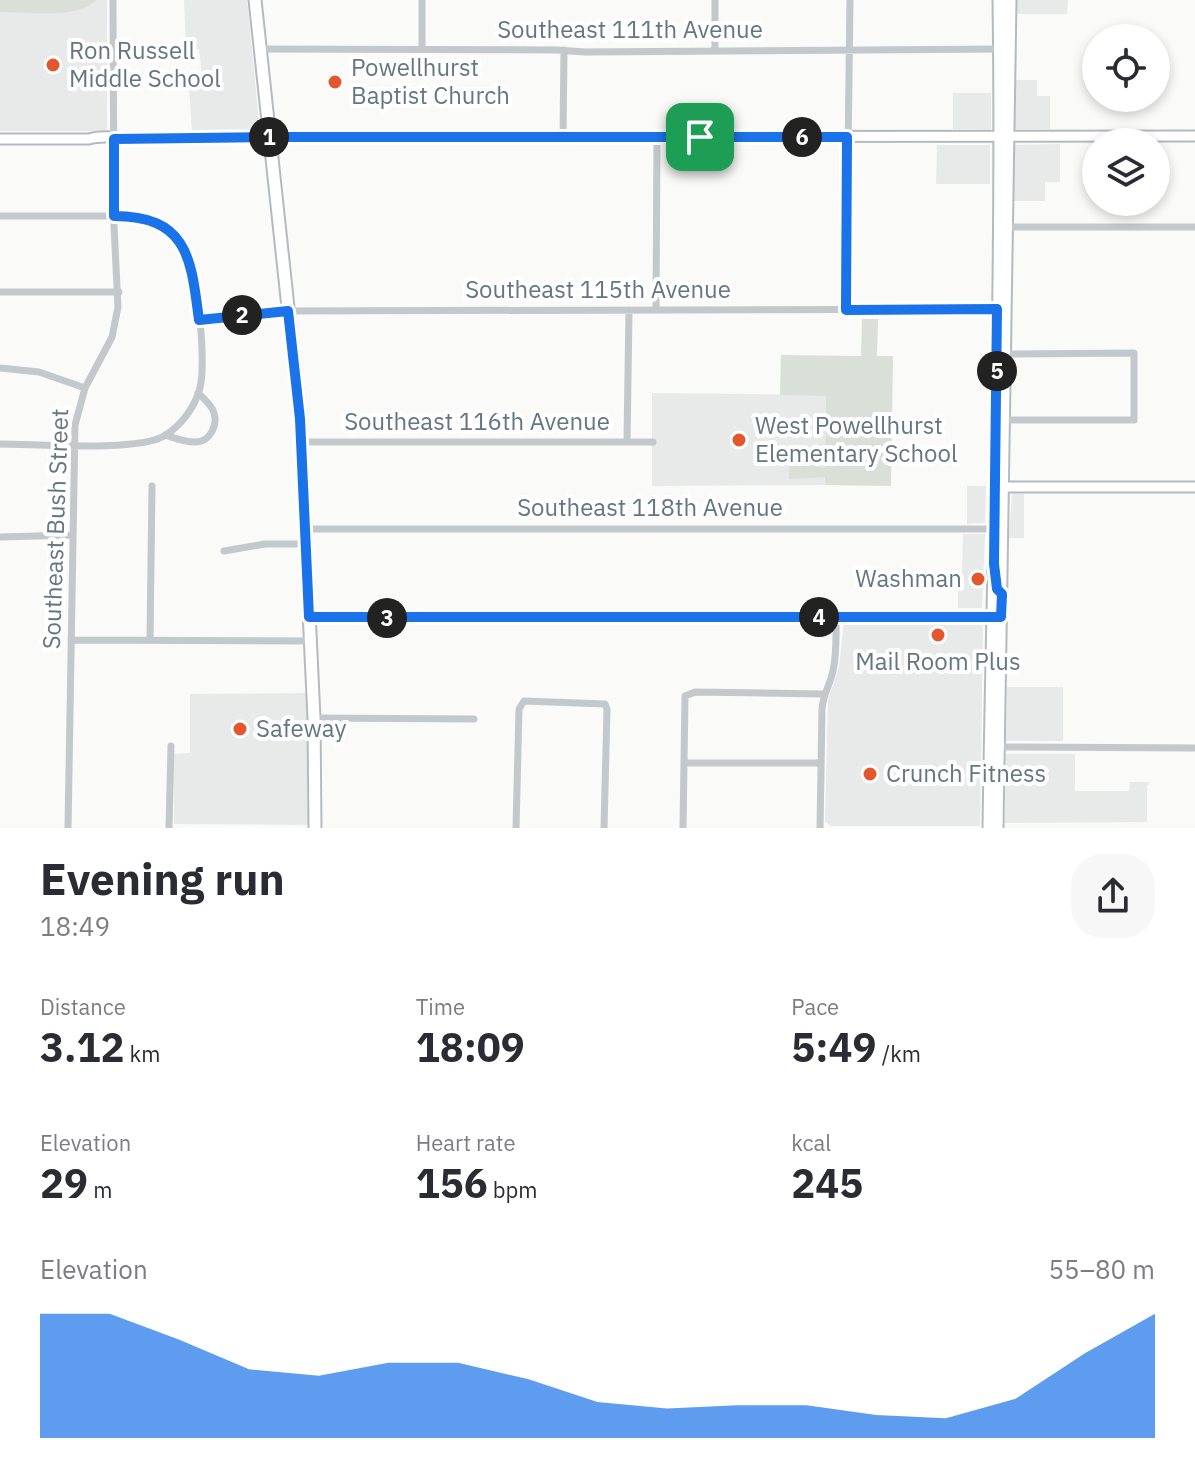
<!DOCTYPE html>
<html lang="en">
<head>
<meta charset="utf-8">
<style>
	:root { --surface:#fff; --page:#f7f7f7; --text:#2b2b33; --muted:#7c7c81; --accent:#1a73e8 }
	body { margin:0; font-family:"IBM Plex Sans",sans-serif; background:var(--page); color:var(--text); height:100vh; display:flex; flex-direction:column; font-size:30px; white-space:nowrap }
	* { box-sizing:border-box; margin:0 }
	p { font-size:26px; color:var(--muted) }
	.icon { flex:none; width:44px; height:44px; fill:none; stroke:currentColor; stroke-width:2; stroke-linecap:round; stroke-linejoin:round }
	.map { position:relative; height:828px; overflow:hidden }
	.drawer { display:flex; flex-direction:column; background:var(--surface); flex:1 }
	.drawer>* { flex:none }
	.controls { position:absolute; left:1082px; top:24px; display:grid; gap:16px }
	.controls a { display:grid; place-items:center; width:88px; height:88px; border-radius:50%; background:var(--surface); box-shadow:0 4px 12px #0003; font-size:40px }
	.pin { position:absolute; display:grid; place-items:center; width:68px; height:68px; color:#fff; margin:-34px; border-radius:16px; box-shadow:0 4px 12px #0006 }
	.km { position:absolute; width:40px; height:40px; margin:-20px; border-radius:50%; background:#222; color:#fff; font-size:22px; line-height:40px; text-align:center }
	.round { display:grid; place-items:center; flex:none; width:84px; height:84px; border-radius:32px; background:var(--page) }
	.summary { display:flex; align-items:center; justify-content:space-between; height:136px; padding:0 40px }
	h1 { font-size:44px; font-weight:800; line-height:60px }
	.metrics { display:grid; grid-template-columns:repeat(3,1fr); gap:12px; height:136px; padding:8px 40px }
	.metrics div { display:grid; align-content:center }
	.metrics b { font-size:40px; font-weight:800 }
	.metrics small { font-size:22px; font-weight:400 }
	.metrics p { font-size:22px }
	.chart { height:224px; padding:16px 40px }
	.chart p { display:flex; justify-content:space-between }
	.chart svg { width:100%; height:144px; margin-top:8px; fill:var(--accent); opacity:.7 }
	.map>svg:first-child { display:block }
</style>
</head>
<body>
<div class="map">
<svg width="1195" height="828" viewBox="0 0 1195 828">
	<rect width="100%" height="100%" fill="#fafaf8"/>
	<path fill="#e8e9e9" d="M0,0H107V131H0Z
		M184,0H247L260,131L192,132L189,87L203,85L199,49H186Z
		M1016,0H1068L1067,14H1016Z
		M1016,80H1037V96H1050V129H1014Z
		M953,93H991V129H953Z
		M1060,144V182H1045V201H1013L1014,145Z
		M937,145H990V184H936Z
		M652,393L826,395L825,485L652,486Z
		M967,486H986L985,523L967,524Z
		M1012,494H1024V538H1009Z
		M963,534H985L982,608H958V573L962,572Z
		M844,622L983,624L980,826H831L825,822L828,700L839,667Z
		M1007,687H1063V741H1006Z
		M306,693L311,825L174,824V754L190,753V694Z
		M1006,754H1075V791H1129L1130,782H1150L1147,786V822L1005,823Z"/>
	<path fill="#dadfd7" d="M0,0H96C76,20 27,12 0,12Z
		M862,319H878L877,356H893L891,486L825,485V477L789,479V461L812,458L813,466L825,468L826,396L780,395L781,355L861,356Z"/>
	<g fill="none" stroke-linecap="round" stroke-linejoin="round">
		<defs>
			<path id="secondary" d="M0,139H89C104,134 123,139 139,139C186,139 233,138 280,137L1195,136
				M998,487H1195"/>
			<path id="primary" d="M255,0L300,419L314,718L315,828
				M989,828C993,552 1003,276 999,0
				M997,828L1010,0"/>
		</defs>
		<use href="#secondary" stroke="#b3babf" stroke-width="13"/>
		<use href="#primary" stroke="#b5babe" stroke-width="15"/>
		<path stroke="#c3c8cc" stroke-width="7" d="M422,0V49
			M260,49L557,50L585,52L1001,49
			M715,51V0
			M563,137L564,50
			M0,216C31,216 61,216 92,216C112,216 134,214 153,222C165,227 177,238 185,249C198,271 206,362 200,388C195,407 181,426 164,436C137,452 36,444 0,444
			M1007,227H1195
			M0,292H119
			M656,310L657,137
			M846,310L850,0
			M199,320L288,311L997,309
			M0,368L39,372L85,388
			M1004,420H1134V353L1005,354
			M165,435C175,438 186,443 197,442C210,441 218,425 214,413C212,405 204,399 198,393
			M627,441L629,310
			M301,442H653
			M306,529H994
			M0,537L73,535
			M224,551L265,544H306
			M309,617H995
			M71,640L310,641
			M150,640L152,486
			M314,718L474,719
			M997,747L1195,748
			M684,763H821
			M68,828L75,425L85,388L112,337L118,307L114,226L113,0
			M169,828L171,746
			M516,828L519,709L524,701L605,704L607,709L604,828
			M683,828L685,696L695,692L823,694
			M820,828L822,709C823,694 830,685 833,671C837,653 836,635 836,617"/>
		<use href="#secondary" stroke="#fff" stroke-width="9"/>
		<use href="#primary" stroke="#fff" stroke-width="11"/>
	</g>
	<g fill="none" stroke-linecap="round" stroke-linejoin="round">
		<defs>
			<path id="route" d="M280,137H847L846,310L997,309L994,564L997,589L1002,594L1001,617H309L300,419L288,311L199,320C191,260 189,216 114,216V139Z"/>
		</defs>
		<use href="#route" stroke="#fff" stroke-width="16"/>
		<use href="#route" stroke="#1a73e8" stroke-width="10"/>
	</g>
	<g fill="#e4572e" stroke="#fff" stroke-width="3">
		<circle cx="53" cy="65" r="8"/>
		<circle cx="335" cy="82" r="8"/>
		<circle cx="739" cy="440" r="8"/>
		<circle cx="978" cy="579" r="8"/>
		<circle cx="938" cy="635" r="8"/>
		<circle cx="240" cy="729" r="8"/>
		<circle cx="870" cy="774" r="8"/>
	</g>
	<g text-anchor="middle" stroke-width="8" stroke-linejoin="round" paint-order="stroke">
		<g font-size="24" fill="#657683" stroke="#fff">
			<text x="630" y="38">Southeast 111th Avenue</text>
			<text x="598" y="298">Southeast 115th Avenue</text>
			<text x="477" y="430">Southeast 116th Avenue</text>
			<text x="650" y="516">Southeast 118th Avenue</text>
			<text transform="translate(56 529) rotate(-88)" y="8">Southeast Bush Street</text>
		</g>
		<g font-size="24" fill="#657683" stroke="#fff" text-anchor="start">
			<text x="69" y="59">Ron Russell<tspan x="69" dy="28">Middle School</tspan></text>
			<text x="351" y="76">Powellhurst<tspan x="351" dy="28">Baptist Church</tspan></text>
			<text x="755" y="434">West Powellhurst<tspan x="755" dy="28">Elementary School</tspan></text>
			<text x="962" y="587" text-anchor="end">Washman</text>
			<text x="938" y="670" text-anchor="middle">Mail Room Plus</text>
			<text x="256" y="737">Safeway</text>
			<text x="886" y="782">Crunch Fitness</text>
		</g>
	</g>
</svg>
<div class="controls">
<a><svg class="icon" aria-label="locate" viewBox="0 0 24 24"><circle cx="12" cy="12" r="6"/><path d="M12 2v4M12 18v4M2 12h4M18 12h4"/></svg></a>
<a><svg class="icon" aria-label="layers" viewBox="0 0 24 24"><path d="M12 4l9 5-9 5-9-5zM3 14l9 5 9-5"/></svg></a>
</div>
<div class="pin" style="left:700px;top:137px;background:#1e9e55"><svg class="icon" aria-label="arrive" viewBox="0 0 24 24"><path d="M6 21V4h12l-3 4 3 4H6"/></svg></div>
<b class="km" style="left:269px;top:137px">1</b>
<b class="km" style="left:242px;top:315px">2</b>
<b class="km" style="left:387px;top:618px">3</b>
<b class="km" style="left:819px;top:617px">4</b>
<b class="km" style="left:997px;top:371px">5</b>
<b class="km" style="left:802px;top:137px">6</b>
</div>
<section class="drawer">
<div class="summary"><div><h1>Evening run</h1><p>18:49</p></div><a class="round"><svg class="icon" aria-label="share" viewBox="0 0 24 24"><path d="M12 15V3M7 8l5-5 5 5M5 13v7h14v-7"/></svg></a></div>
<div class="metrics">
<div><p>Distance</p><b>3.12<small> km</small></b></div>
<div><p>Time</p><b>18:09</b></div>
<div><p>Pace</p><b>5:49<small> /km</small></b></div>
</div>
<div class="metrics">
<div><p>Elevation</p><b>29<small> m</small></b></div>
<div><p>Heart rate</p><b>156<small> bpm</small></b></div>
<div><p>kcal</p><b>245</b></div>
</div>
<div class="chart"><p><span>Elevation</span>55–80 m</p>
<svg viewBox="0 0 160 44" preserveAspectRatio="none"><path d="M0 44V6L10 6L20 14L30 23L40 25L50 21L60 21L70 26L80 33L90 35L100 34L110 34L120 37L130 38L140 32L150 18L160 6V44z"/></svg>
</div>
</section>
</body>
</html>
